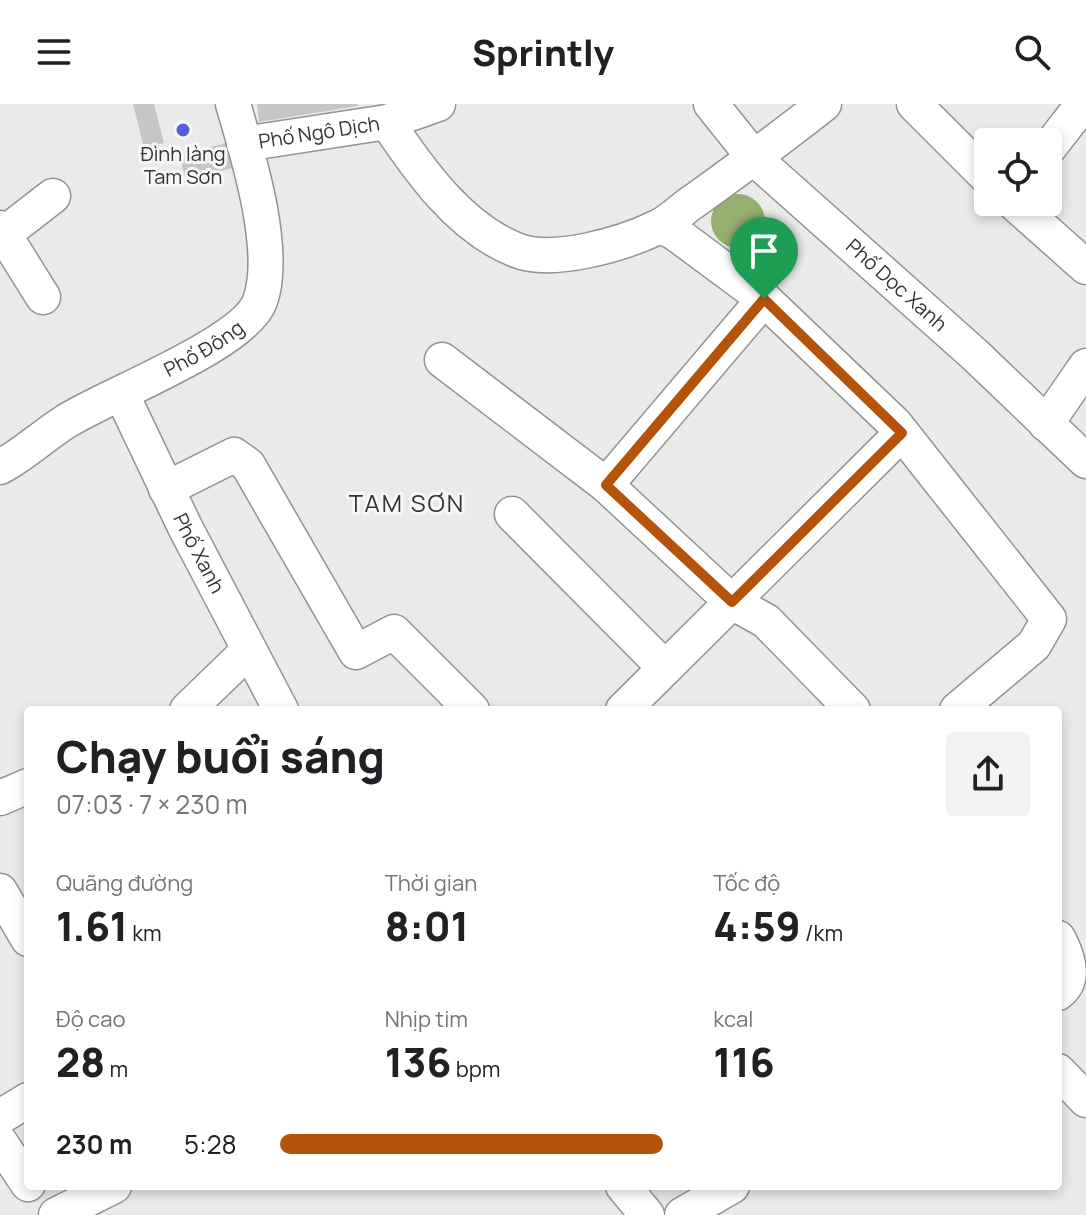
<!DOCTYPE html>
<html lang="vi">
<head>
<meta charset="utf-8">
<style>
	:root { --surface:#fff; --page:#f2f2f2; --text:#202124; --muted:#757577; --accent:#b45309 }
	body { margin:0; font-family:Manrope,sans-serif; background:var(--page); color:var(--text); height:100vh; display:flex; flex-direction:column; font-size:30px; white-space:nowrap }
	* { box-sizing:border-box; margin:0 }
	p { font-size:26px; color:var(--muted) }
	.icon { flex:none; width:44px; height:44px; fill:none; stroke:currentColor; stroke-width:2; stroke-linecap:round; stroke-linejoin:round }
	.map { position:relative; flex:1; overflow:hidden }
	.drawer { position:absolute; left:24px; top:602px; width:1038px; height:484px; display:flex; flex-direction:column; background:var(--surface); border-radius:8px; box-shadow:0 4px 12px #0003 }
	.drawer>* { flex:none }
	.controls { position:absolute; left:974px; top:24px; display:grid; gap:16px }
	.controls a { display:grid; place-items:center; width:88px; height:88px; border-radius:8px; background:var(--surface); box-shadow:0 4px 12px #0003; font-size:40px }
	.pin { position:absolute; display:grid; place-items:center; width:68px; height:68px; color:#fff; margin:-82px -34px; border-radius:50% 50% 50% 0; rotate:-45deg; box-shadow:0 0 8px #0007 }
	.pin .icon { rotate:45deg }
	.round { display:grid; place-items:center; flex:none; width:84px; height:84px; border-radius:8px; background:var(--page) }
	.head { display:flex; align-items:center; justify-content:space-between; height:136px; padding:0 32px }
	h1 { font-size:44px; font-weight:800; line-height:60px }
	.figures { display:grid; grid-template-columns:repeat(3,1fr); gap:12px; height:136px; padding:8px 32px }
	.figures div { display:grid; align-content:center }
	.figures b { font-size:40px; font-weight:800 }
	.figures small { font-size:22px; font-weight:400 }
	.figures p { font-size:22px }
	ul { padding:0 32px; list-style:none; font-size:26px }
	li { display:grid; grid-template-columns:128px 96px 1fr; align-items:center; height:60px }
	li i { height:20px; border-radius:10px; background:var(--accent) }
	header { display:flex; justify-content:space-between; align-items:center; height:104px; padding:0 32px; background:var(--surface); font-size:36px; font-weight:800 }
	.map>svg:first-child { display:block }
</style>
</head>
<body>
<header><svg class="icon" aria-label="menu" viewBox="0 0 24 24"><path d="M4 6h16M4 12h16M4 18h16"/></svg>Sprintly<svg class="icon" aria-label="search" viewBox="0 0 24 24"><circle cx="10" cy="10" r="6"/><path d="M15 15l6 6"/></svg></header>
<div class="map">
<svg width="1086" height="1111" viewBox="0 0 1086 1111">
	<rect width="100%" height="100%" fill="#eaebe8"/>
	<path fill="#96b070" d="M711 117a27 27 0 1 1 54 0a27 27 0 1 1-54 0Z"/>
	<path fill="#c6c7c4" d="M133,0H154L164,39L144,44Z
		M257,0H357L358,2L259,18Z
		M230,38L236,63L186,76L179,51Z"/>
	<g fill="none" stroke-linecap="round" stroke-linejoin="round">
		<defs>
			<g id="minor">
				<path id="s1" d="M711,0L755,55L974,250L1086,357"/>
				<path d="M914,0L988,74"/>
				<path d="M387,18C419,66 460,124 516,146C552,161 623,140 658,123C671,117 684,103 697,95C740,64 782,33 824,0"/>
				<path id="s2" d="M244,40L387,18L438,0"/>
				<path d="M1048,45L1083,0"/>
				<path d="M1013,98L1086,163"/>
				<path d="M661,122L675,129L764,195L895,320L1049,515L1034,541L957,606"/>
				<path d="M0,124L43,193"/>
				<path d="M0,133L53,92"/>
				<path d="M442,256L606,381L732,498L766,517L853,606"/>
				<path id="s3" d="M122,291L185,423L281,606"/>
				<path d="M1046,320L1086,262"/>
				<path id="s4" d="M0,363C23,351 43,332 65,318C105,292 245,240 260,197C278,147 248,51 233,0"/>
				<path d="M606,381L764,195"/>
				<path d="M166,385L234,351L248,361L356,548L394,528L472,606"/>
				<path d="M512,410L665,564"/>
				<path d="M187,606L248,547"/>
				<path d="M623,606L902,329"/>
				<path d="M0,694L28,682"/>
				<path d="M0,787L28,835"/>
				<path d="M1058,834C1067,851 1077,875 1058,889"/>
				<path d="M1058,967L1086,996"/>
				<path d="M0,1013L28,996"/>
				<path d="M0,1038L28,1080"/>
				<path d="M623,1082L647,1111"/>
				<path d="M56,1111L114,1082"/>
				<path d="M682,1111L732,1082"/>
			</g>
		</defs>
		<use href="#minor" stroke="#929491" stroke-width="37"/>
		<use href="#minor" stroke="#fff" stroke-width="34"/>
	</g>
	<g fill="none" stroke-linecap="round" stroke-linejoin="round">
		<defs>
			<path id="route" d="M764,195L902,329L732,498L606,381Z"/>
		</defs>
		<use href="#route" stroke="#fff" stroke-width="16"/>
		<use href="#route" stroke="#b45309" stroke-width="10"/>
	</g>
	<circle fill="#585fd6" stroke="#f7f8f5" stroke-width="3" cx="183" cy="26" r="8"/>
	<g text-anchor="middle" stroke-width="6" stroke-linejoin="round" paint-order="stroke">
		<g font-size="20" fill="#343433" stroke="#f7f8f5">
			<text dy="7" stroke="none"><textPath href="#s2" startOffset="76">Phố Ngô Dịch</textPath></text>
			<text dy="7" stroke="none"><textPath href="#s1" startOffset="260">Phố Dọc Xanh</textPath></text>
			<text dy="7" stroke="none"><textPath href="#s4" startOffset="236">Phố Đông</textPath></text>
			<text dy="7" stroke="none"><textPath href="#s3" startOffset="176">Phố Xanh</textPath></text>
		</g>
		<g font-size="20" fill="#343433" stroke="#f7f8f5">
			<text x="183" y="57">Đình làng<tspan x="183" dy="23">Tam Sơn</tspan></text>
		</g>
		<g font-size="24" letter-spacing="2" fill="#343433" stroke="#f7f8f5">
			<text x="407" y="408">TAM SƠN</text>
		</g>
	</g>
</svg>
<div class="controls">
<a><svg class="icon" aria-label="locate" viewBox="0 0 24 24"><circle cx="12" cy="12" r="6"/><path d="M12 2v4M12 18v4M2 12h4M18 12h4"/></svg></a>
</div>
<div class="pin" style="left:764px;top:195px;background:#1e9e55"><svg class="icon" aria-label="arrive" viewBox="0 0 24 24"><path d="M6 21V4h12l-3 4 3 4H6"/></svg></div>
<section class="drawer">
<div class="head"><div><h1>Chạy buổi sáng</h1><p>07:03 · 7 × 230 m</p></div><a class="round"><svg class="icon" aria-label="share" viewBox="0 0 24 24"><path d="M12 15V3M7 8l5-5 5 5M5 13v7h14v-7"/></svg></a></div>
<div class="figures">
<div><p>Quãng đường</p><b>1.61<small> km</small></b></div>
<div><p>Thời gian</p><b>8:01</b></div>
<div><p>Tốc độ</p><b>4:59<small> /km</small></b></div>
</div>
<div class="figures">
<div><p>Độ cao</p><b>28<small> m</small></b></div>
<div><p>Nhịp tim</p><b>136<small> bpm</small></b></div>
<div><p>kcal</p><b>116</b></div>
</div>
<ul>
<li><b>230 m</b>5:28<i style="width:51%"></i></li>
</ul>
</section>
</div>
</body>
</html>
